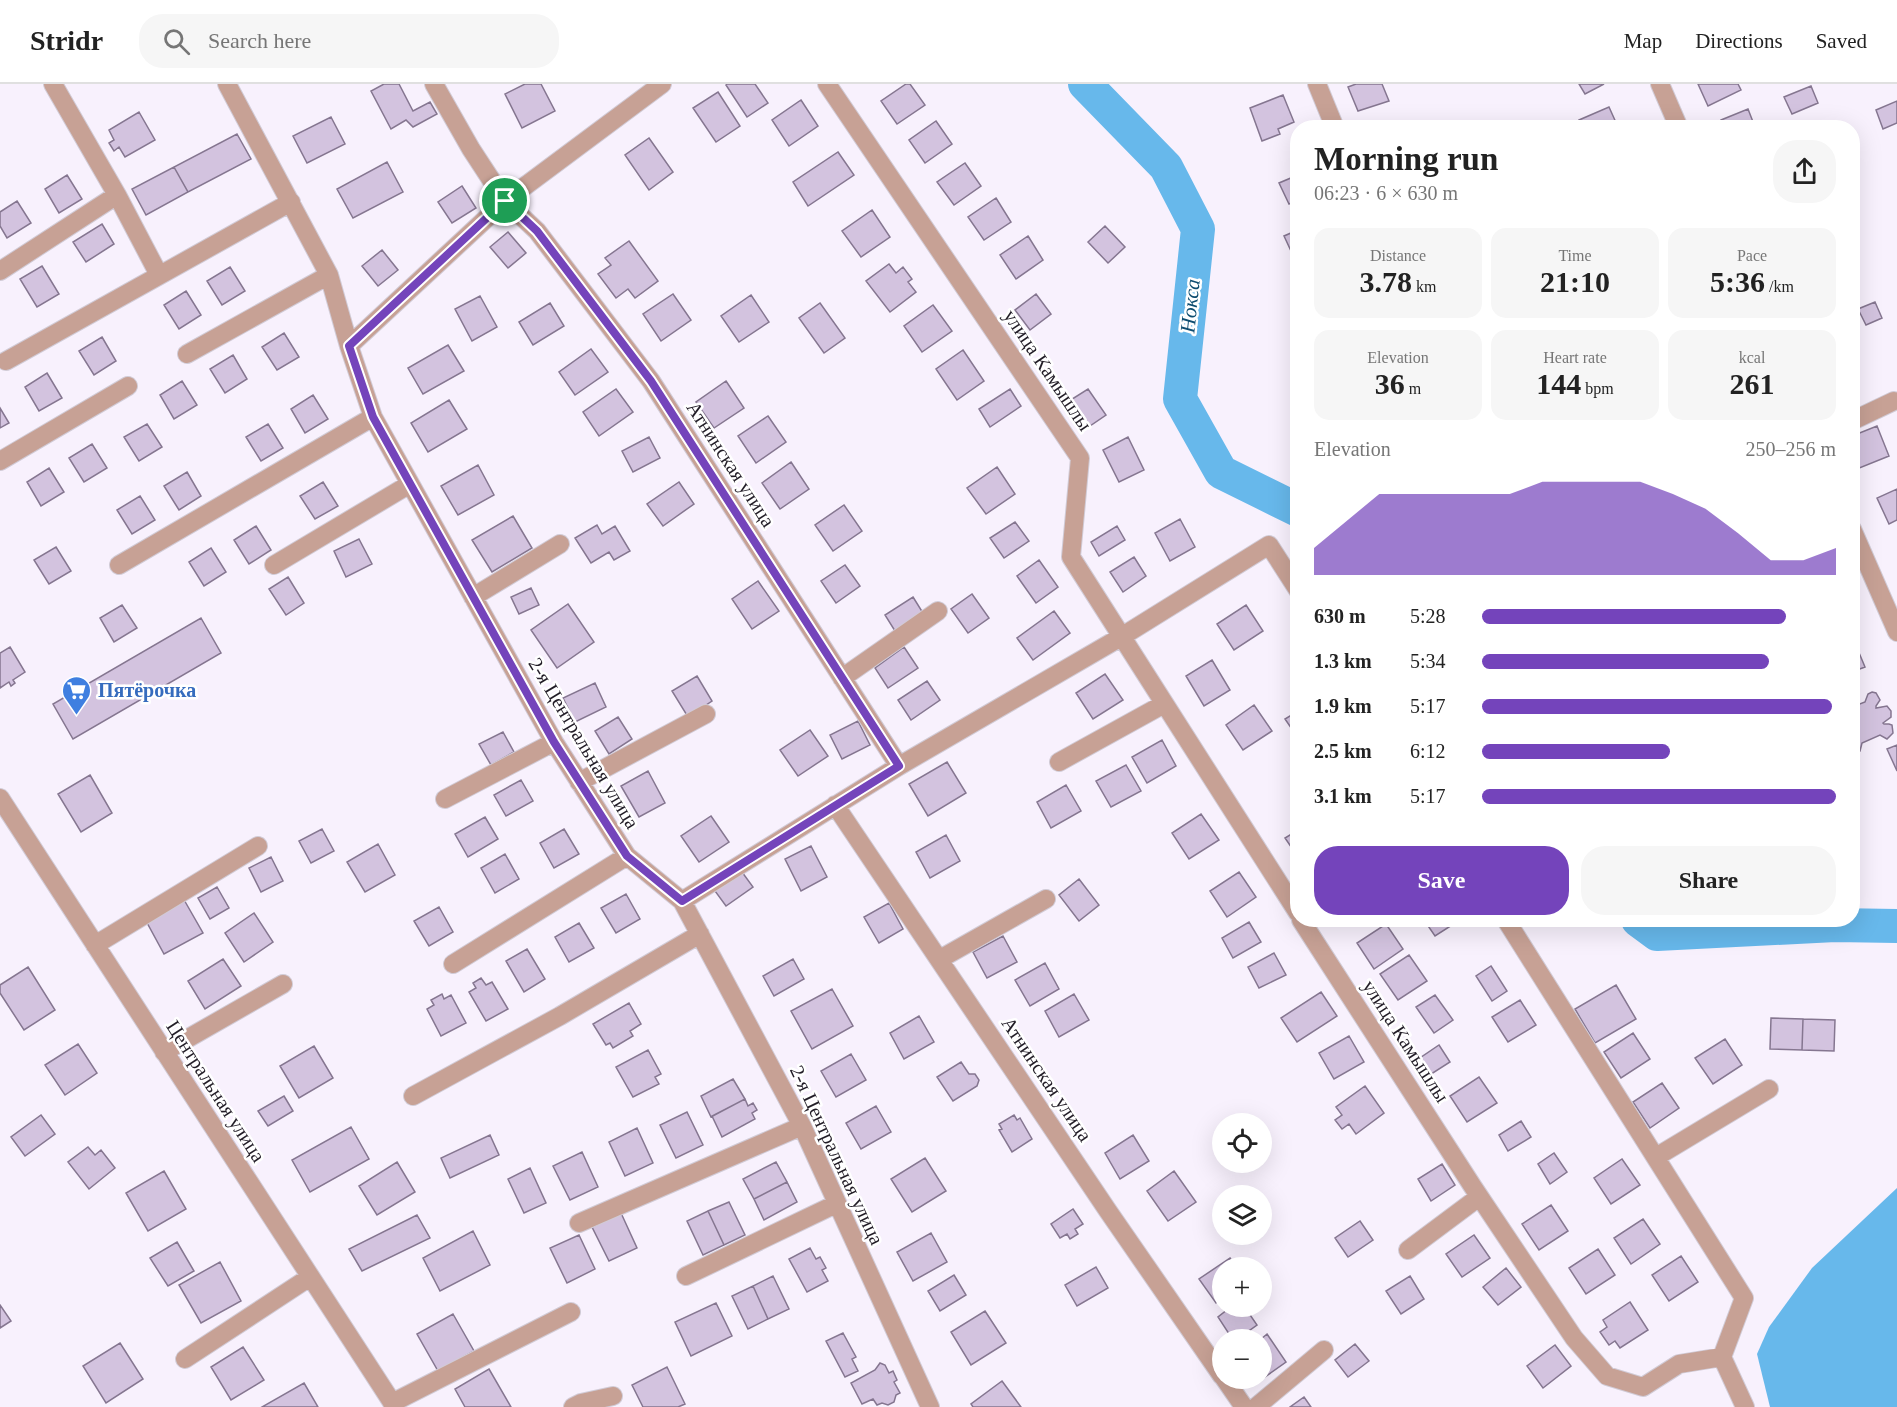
<!DOCTYPE html>
<html lang="en">
<head>
<meta charset="utf-8">
<style>
	:root { --surface:#fff; --page:#f6f6f6; --text:#222; --muted:#767676; --line:#e0e0e0; --accent:#7444bb }
	body { margin:0; font-family:"Times New Roman",serif; background:var(--page); color:var(--text); height:100vh; display:flex; flex-direction:column; font-size:22px; white-space:nowrap }
	* { box-sizing:border-box; margin:0 }
	p { font-size:20px; color:var(--muted) }
	.icon { flex:none; width:33px; height:33px; fill:none; stroke:currentColor; stroke-width:2; stroke-linecap:round; stroke-linejoin:round }
	.map { position:relative; flex:1; overflow:hidden }
	.details { position:absolute; left:1290px; top:36px; width:570px; height:807px; display:flex; flex-direction:column; background:var(--surface); border-radius:24px; box-shadow:0 6px 24px #0002 }
	.details>* { flex:none }
	.buttons { position:absolute; left:1212px; top:1029px; display:grid; gap:12px }
	.buttons a { display:grid; place-items:center; width:60px; height:60px; border-radius:50%; background:var(--surface); box-shadow:0 6px 24px #0002; font-size:30px }
	.pin { position:absolute; display:grid; place-items:center; width:51px; height:51px; color:#fff; margin:-26px; border:3px solid #fff; border-radius:50%; box-shadow:0 2px 6px #0007 }
	.round { display:grid; place-items:center; flex:none; width:63px; height:63px; border-radius:24px; background:var(--page) }
	.headline { display:flex; align-items:center; justify-content:space-between; height:102px; padding:0 24px }
	h1 { font-size:33px; font-weight:800; line-height:45px }
	.metrics { display:grid; grid-template-columns:repeat(3,1fr); gap:9px; height:102px; padding:6px 24px }
	.metrics div { display:grid; align-content:center; border-radius:15px; background:var(--page); text-align:center }
	.metrics b { font-size:30px; font-weight:800 }
	.metrics small { font-size:16px; font-weight:400 }
	.metrics p { font-size:16px }
	.chart { height:168px; padding:12px 24px }
	.chart p { display:flex; justify-content:space-between }
	.chart svg { width:100%; height:108px; margin-top:6px; fill:var(--accent); opacity:.7 }
	.cta { display:flex; gap:12px; margin-top:auto; padding:12px 24px }
	.cta a { flex:1; height:69px; border-radius:24px; background:var(--accent); color:#fff; font-size:24px; font-weight:800; line-height:69px; text-align:center }
	.cta a+a { background:var(--page); color:var(--text) }
	ul { padding:0 24px; list-style:none; font-size:20px }
	li { display:grid; grid-template-columns:96px 72px 1fr; align-items:center; height:45px }
	li i { height:15px; border-radius:8px; background:var(--accent) }
	header { display:flex; align-items:center; gap:36px; box-sizing:border-box; height:84px; padding:0 30px; background:var(--surface); border-bottom:2px solid var(--line) }
	header strong { font-size:28px }
	nav { display:flex; gap:33px; margin-inline-start:auto; font-size:21px }
	.search { width:420px; height:54px; background:var(--page); display:flex; align-items:center; gap:15px; box-sizing:border-box; padding:0 21px; border-radius:24px; color:var(--muted); font-size:22px }
	.map>svg:first-child { display:block }
</style>
</head>
<body>
<header>
<strong>Stridr</strong>
<div class="search"><svg class="icon" aria-label="search" viewBox="0 0 24 24"><circle cx="10" cy="10" r="6"/><path d="M15 15l6 6"/></svg>Search here</div>
<nav><a>Map</a><a>Directions</a><a>Saved</a></nav>
</header>
<div class="map">
<svg width="1897" height="1323" viewBox="0 0 1897 1323">
	<rect width="100%" height="100%" fill="#f8f1fd"/>
	<path fill="#67b8eb" d="M1897,1104V1323H1770L1757,1270L1769,1243L1812,1184Z"/>
	<g fill="none" stroke-linecap="round" stroke-linejoin="round">
		<path stroke="#67b8eb" stroke-width="34" d="M1085,0L1166,83L1198,145L1180,315L1221,388L1298,426
			M1638,836L1657,850L1835,841L1897,842"/>
	</g>
	<path fill="#d3c3df" stroke="#857690" stroke-width="1.5" d="M384,0H399L413,27L430,18L437,30L413,43L406,36L391,45L371,7Z
		M525,0H541L555,27L522,44L505,10Z
		M727,0H755L768,19L747,33L726,1Z
		M906,0H910L925,21L897,40L881,17Z
		M1356,0H1382L1389,17L1358,27L1348,3Z
		M1579,0H1604L1585,10Z
		M1698,0H1738L1741,6L1708,22Z
		M1811,2L1818,19L1792,30L1784,13Z
		M718,8L740,42L716,58L693,24Z
		M1283,11L1294,38L1278,45L1280,50L1262,57L1250,24Z
		M801,16L818,42L789,62L772,36Z
		M1897,17V39L1883,45L1876,26Z
		M1609,23L1618,43L1582,44L1579,36Z
		M1748,25L1755,43L1724,44L1721,36Z
		M139,28L155,56L125,73L119,63L114,67L109,59L114,56L109,46Z
		M331,33L345,60L307,79L293,52Z
		M936,37L952,60L925,79L909,56Z
		M237,50L251,75L188,108L174,83Z
		M649,54L673,88L649,106L625,71Z
		M838,68L854,91L808,122L793,98Z
		M387,78L403,108L353,134L337,105Z
		M965,79L981,102L954,121L937,98Z
		M174,83L188,108L146,131L132,105Z
		M67,91L82,115L59,129L45,105Z
		M1298,91V116L1289,120L1279,99Z
		M462,102L476,124L452,139L438,118Z
		M996,114L1011,138L984,156L968,133Z
		M17,117L31,139L7,154L0,142V128Z
		M872,126L890,153L861,173L842,147Z
		M102,140L114,160L86,178L73,158Z
		M1105,142L1125,163L1108,179L1088,158Z
		M1298,146V182L1284,152Z
		M508,148L526,169L508,184L490,163Z
		M1028,152L1043,176L1016,195L1000,171Z
		M629,157L658,197L635,214L628,205L616,214L598,190L611,181L605,174Z
		M382,166L398,186L378,202L362,182Z
		M889,180L896,189L903,183L912,195L908,198L916,208L890,228L866,197Z
		M42,182L59,210L37,223L20,195Z
		M230,183L245,207L222,221L207,197Z
		M186,207L201,231L179,245L164,221Z
		M673,210L691,236L661,257L643,230Z
		M1036,210L1051,230L1030,246L1015,226Z
		M751,211L769,238L739,258L721,232Z
		M480,212L497,243L472,257L455,225Z
		M1875,218L1882,234L1866,241L1858,225Z
		M550,219L564,242L533,261L519,238Z
		M820,219L845,254L824,269L799,234Z
		M933,221L952,247L922,268L904,242Z
		M284,249L299,273L277,286L262,263Z
		M102,253L116,277L94,291L79,267Z
		M448,261L464,287L423,310L408,284Z
		M591,265L608,288L575,311L559,288Z
		M963,266L984,297L957,316L936,285Z
		M233,271L247,295L225,309L210,285Z
		M47,289L62,314L39,327L25,303Z
		M182,297L197,321L174,335L160,311Z
		M726,297L744,324L714,344L696,318Z
		M616,305L633,328L599,352L583,328Z
		M1010,305L1021,322L990,343L979,325Z
		M1088,305L1106,331L1087,344L1069,317Z
		M313,311L328,335L305,349L291,325Z
		M449,316L467,345L428,368L411,339Z
		M0,324L9,339L0,344Z
		M768,332L786,358L756,379L738,352Z
		M147,340L162,363L139,377L124,353Z
		M268,340L283,364L261,377L246,353Z
		M1877,342L1889,372L1852,387V352Z
		M649,353L660,374L633,388L622,367Z
		M1128,353L1144,386L1119,398L1103,366Z
		M92,360L107,384L84,398L69,374Z
		M791,378L809,405L780,425L762,399Z
		M478,381L494,411L458,431L441,402Z
		M997,383L1015,410L986,430L967,404Z
		M49,384L64,408L41,422L27,398Z
		M187,388L201,412L179,426L164,402Z
		M323,398L338,422L315,435L300,412Z
		M679,398L694,420L663,442L647,420Z
		M1897,405V436L1889,440L1877,414Z
		M140,412L155,436L132,450L117,426Z
		M844,421L862,447L833,467L815,441Z
		M513,432L532,464L492,488L472,456Z
		M1180,435L1195,463L1170,477L1155,449Z
		M1015,438L1029,457L1004,474L990,454Z
		M597,441L602,450L615,442L630,467L614,476L609,468L591,479L575,454Z
		M256,442L271,466L249,480L234,456Z
		M1117,442L1125,456L1099,472L1091,458Z
		M359,455L372,480L346,493L334,467Z
		M56,463L71,487L49,500L34,476Z
		M211,464L226,488L204,502L189,478Z
		M1134,473L1146,492L1123,508L1110,488Z
		M1039,476L1058,503L1036,519L1017,492Z
		M845,481L860,502L836,519L821,497Z
		M288,493L304,519L286,531L269,505Z
		M758,497L779,527L752,545L732,515Z
		M531,504L539,521L519,530L511,513Z
		M972,510L989,534L968,549L951,525Z
		M913,513L923,529L895,547L885,531Z
		M568,520L594,558L557,584L531,546Z
		M122,521L137,544L114,558L100,534Z
		M1246,521L1263,547L1234,566L1217,540Z
		M1054,527L1070,549L1033,576L1017,554Z
		M201,534L221,569L73,655L53,620Z
		M1852,552L1865,583L1852,588Z
		M10,563L25,588L13,596L15,599L11,602L9,598L0,604V569Z
		M904,563L918,584L888,604L875,584Z
		M1212,576L1230,606L1204,622L1186,592Z
		M1105,590L1123,616L1093,635L1076,609Z
		M697,592L712,617L688,633L672,607Z
		M927,597L940,616L911,636L898,616Z
		M595,599L606,623L575,638L563,614Z
		M1872,608L1876,609L1880,616L1876,622V624L1887,622L1891,627V633L1883,639L1884,640H1889L1892,641L1893,649L1887,655L1880,651L1862,659L1860,667L1852,668V623L1865,618L1868,610Z
		M1254,621L1272,647L1243,666L1226,641Z
		M1298,627V654L1285,635Z
		M618,633L632,655L609,670L595,647Z
		M858,637L870,661L842,675L830,651Z
		M810,646L828,672L798,692L780,666Z
		M503,648L514,668L491,681L479,660Z
		M1162,656L1176,682L1147,699L1132,673Z
		M1897,661V687L1887,665Z
		M947,678L966,709L928,732L909,700Z
		M1126,681L1141,707L1111,723L1096,697Z
		M648,687L665,719L639,733L621,702Z
		M90,691L112,729L81,748L58,710Z
		M521,696L533,717L506,732L494,711Z
		M1066,701L1081,727L1051,744L1037,718Z
		M1201,730L1219,756L1189,775L1172,749Z
		M711,732L729,758L699,778L681,752Z
		M485,733L498,755L468,773L455,750Z
		M322,745L334,767L311,779L299,757Z
		M564,745L579,770L554,784L540,759Z
		M1298,746V773L1285,754Z
		M946,751L960,777L930,794L916,768Z
		M378,760L395,791L365,808L347,778Z
		M811,762L827,793L801,807L785,775Z
		M505,770L519,795L495,809L481,784Z
		M271,773L283,797L261,808L249,784Z
		M742,788L753,803L726,822L715,807Z
		M1239,788L1256,813L1227,833L1210,807Z
		M1079,795L1099,821L1079,837L1059,811Z
		M217,803L229,824L210,835L198,814Z
		M626,810L640,835L616,849L601,824Z
		M183,814L203,849L164,870L145,835Z
		M889,819L903,845L879,859L864,833Z
		M439,823L453,848L429,862L414,837Z
		M254,829L273,858L244,878L225,849Z
		M1424,836H1460L1435,852Z
		M1249,838L1261,858L1233,874L1222,854Z
		M579,839L594,864L569,878L555,853Z
		M1386,840L1403,865L1374,885L1357,859Z
		M1003,852L1017,878L987,894L973,868Z
		M527,865L545,895L524,908L506,877Z
		M1274,869L1286,891L1259,904L1248,883Z
		M1409,871L1427,897L1398,916L1380,890Z
		M223,875L241,902L205,925L188,897Z
		M793,875L804,895L774,912L763,892Z
		M1045,879L1059,905L1030,922L1015,896Z
		M1491,882L1507,907L1492,917L1476,892Z
		M28,883L55,926L24,946L0,909V901Z
		M481,894L486,901L492,898L508,925L486,937L469,908L476,904L473,899Z
		M1616,901L1636,935L1595,959L1575,925Z
		M832,905L853,942L812,965L791,927Z
		M1321,908L1337,932L1297,958L1281,934Z
		M442,910L444,915L451,911L466,939L441,952L427,925L434,921L431,916Z
		M1074,910L1089,936L1059,953L1045,927Z
		M1435,911L1453,936L1434,949L1416,923Z
		M1520,916L1536,941L1508,958L1492,933Z
		M629,919L641,940L630,947L633,952L613,964L610,959L606,961L593,940Z
		M919,932L934,958L904,975L890,949Z
		M1771,934L1803,935L1802,966L1770,965Z
		M1803,935L1835,936L1834,967L1802,966Z
		M1633,949L1650,975L1621,994L1604,968Z
		M1349,952L1364,978L1334,995L1319,969Z
		M1725,955L1742,981L1713,1000L1695,974Z
		M78,960L97,989L65,1011L45,981Z
		M1439,961L1450,978L1425,994L1414,978Z
		M314,962L333,994L299,1014L280,982Z
		M648,966L661,990L655,993L659,1000L633,1013L616,983Z
		M851,970L866,996L836,1013L821,987Z
		M961,978L969,990H975L979,996L977,1002L953,1017L937,993Z
		M1479,993L1497,1019L1467,1038L1450,1012Z
		M733,995L745,1015L711,1033L701,1012Z
		M1662,999L1679,1024L1650,1044L1633,1018Z
		M1365,1002L1384,1029L1356,1050L1349,1040L1342,1045L1335,1036L1342,1031L1336,1023Z
		M284,1012L293,1027L268,1042L258,1027Z
		M745,1015L748,1022L753,1019L757,1026L752,1029L755,1035L722,1053L712,1032Z
		M876,1022L891,1048L861,1065L846,1039Z
		M687,1028L703,1061L676,1074L660,1041Z
		M41,1031L55,1050L25,1072L11,1053Z
		M1014,1031L1017,1036L1020,1034L1032,1055L1012,1068L999,1046L1002,1045L999,1040Z
		M1521,1037L1531,1053L1508,1067L1499,1051Z
		M351,1043L369,1075L310,1108L292,1076Z
		M637,1044L653,1079L625,1092L609,1058Z
		M490,1051L499,1071L450,1094L441,1074Z
		M1133,1051L1149,1077L1120,1095L1105,1069Z
		M88,1063L95,1071L101,1066L115,1084L89,1105L68,1078Z
		M582,1068L598,1103L570,1116L553,1082Z
		M1554,1069L1567,1088L1550,1100L1538,1080Z
		M925,1074L946,1107L912,1128L891,1095Z
		M1622,1075L1640,1101L1611,1120L1594,1094Z
		M397,1078L415,1108L377,1131L359,1102Z
		M776,1078L787,1098L754,1115L743,1095Z
		M1442,1080L1455,1101L1431,1117L1418,1095Z
		M530,1084L546,1119L524,1129L508,1095Z
		M164,1087L186,1125L148,1147L126,1109Z
		M1174,1087L1196,1118L1168,1137L1147,1107Z
		M787,1098L797,1118L764,1136L754,1115Z
		M729,1118L745,1151L724,1161L708,1127Z
		M1551,1121L1568,1147L1539,1166L1522,1140Z
		M1073,1125L1083,1140L1075,1145L1078,1150L1070,1155L1067,1150L1060,1154L1051,1140Z
		M708,1127L724,1161L703,1171L687,1137Z
		M621,1129L637,1164L609,1177L592,1143Z
		M417,1131L430,1154L362,1187L349,1165Z
		M1643,1135L1660,1160L1631,1180L1614,1154Z
		M1360,1137L1373,1156L1348,1173L1335,1154Z
		M473,1147L490,1181L440,1207L423,1174Z
		M931,1149L947,1178L913,1197L897,1168Z
		M579,1151L595,1185L567,1199L550,1164Z
		M1474,1151L1490,1174L1462,1193L1446,1170Z
		M177,1158L194,1187L168,1202L150,1174Z
		M810,1164L816,1175L820,1173L826,1184L822,1186L828,1197L807,1208L789,1175Z
		M1598,1165L1615,1191L1586,1210L1569,1184Z
		M1681,1172L1698,1198L1669,1217L1652,1191Z
		M1230,1174L1236,1184H1222V1214L1216,1219L1199,1195Z
		M220,1178L241,1217L201,1239L179,1201Z
		M1096,1183L1108,1204L1077,1222L1065,1201Z
		M1506,1184L1521,1203L1498,1221L1483,1203Z
		M954,1191L966,1211L940,1227L928,1207Z
		M773,1192L789,1225L768,1235L753,1202Z
		M1410,1192L1424,1215L1401,1230L1386,1207Z
		M753,1202L768,1235L748,1245L732,1212Z
		M1630,1218L1648,1246L1620,1264L1615,1257L1609,1261L1600,1248L1607,1243L1603,1236Z
		M716,1219L732,1252L691,1272L675,1238Z
		M716,1219L732,1252L691,1272L675,1238Z
		M0,1221L11,1237L0,1244Z
		M1232,1222H1244L1257,1241L1236,1256H1233L1218,1233Z
		M985,1227L1006,1259L971,1281L951,1248Z
		M453,1230L474,1267L438,1287L417,1250Z
		M843,1249L856,1273L852,1275L858,1287L845,1293L826,1257Z
		M1267,1250L1286,1278L1265,1293L1262,1289V1256H1260Z
		M120,1259L143,1295L106,1319L83,1282Z
		M1355,1260L1369,1277L1348,1293L1335,1276Z
		M1555,1261L1571,1282L1543,1304L1527,1282Z
		M243,1263L264,1296L231,1316L211,1283Z
		M880,1279L885,1281L889,1289L893,1287L897,1296L894,1298L900,1309L896,1311L894,1318L888,1321L882,1319L877,1321L873,1315L862,1320L851,1299L875,1286Z
		M667,1283L685,1320L678,1323H643L632,1301Z
		M489,1285L511,1323H465L455,1305Z
		M1002,1297L1021,1323H973L971,1320Z
		M304,1299L318,1323H262Z
		M1304,1313L1311,1323H1290Z"/>
	<g fill="none" stroke-linecap="round" stroke-linejoin="round">
		<defs>
			<path id="minor" d="M53,0L117,111L159,191
				M227,0L329,191L349,262L373,333L554,658L627,772L682,817L802,1042L930,1323
				M434,0L471,65L505,117L537,147L651,297L899,682
				M827,0L1080,374L1071,473L1298,829
				M1317,0L1335,44
				M1660,0L1679,44
				M0,187L117,111
				M349,262L505,117L662,0
				M187,270L329,191
				M6,277L291,118
				M1852,337L1894,317
				M0,377L128,302
				M1852,445L1897,548
				M119,481L373,333
				M274,481L410,400
				M473,513L560,460
				M842,594L938,527
				M1059,678L1164,620
				M579,698L706,630
				M0,714L395,1323
				M445,715L554,658
				M835,721L1108,1127L1222,1292
				M682,817L899,682L1121,553L1269,461L1298,506
				M1301,836L1473,1103L1574,1254L1607,1292L1643,1303L1679,1280L1722,1273
				M1506,836L1744,1214L1722,1273L1745,1323
				M95,861L258,762
				M940,875L1046,815
				M453,880L627,772
				M164,968L283,900
				M413,1012L560,932L700,850
				M1656,1073L1769,1005
				M579,1139L802,1042
				M1408,1166L1479,1113
				M686,1192L836,1120
				M185,1275L310,1193
				M1224,1294L1244,1323
				M392,1319L571,1228
				M573,1323L581,1319L613,1312
				M1256,1323L1324,1266"/>
		</defs>
		<use href="#minor" stroke="#d1cbd6" stroke-width="20"/>
		<use href="#minor" stroke="#c7a195" stroke-width="18"/>
	</g>
	<g fill="none" stroke-linecap="round" stroke-linejoin="round">
		<defs>
			<path id="route" d="M505,117L537,147L651,297L899,682L682,817L627,772L554,658L373,333L349,262Z"/>
		</defs>
		<use href="#route" stroke="#fff" stroke-width="12"/>
		<use href="#route" stroke="#7444bb" stroke-width="8"/>
	</g>
	<defs>
		<symbol id="supermarket-pin" viewBox="-11 -11 22 30"><path d="M0 17L-7.5 6A9.5 9.5 0 1 1 7.5 6Z" fill="#3f7fe0" stroke="#fff"/><path d="M-6-5.5h2.5l.6 2H6L4.5 2H-2.5L-4.4-4H-6ZM-1.5 3.2a1.3 1.3 0 1 0 .1 0ZM3 3.2a1.3 1.3 0 1 0 .1 0Z" fill="#fff"/></symbol>
	</defs>
	<g fill-rule="evenodd">
		<use href="#supermarket-pin" x="60" y="590" width="33" height="45"/>
	</g>
	<g text-anchor="middle" stroke-width="5" stroke-linejoin="round" paint-order="stroke">
		<g font-size="20" fill="#221d27" stroke="#fff">
			<text transform="translate(1048 286) rotate(56)" y="7">улица Камышлы</text>
			<text transform="translate(731 380) rotate(57)" y="7">Атнинская улица</text>
			<text transform="translate(584 659) rotate(59)" y="7">2-я Центральная улица</text>
			<text transform="translate(1406 957) rotate(57)" y="7">улица Камышлы</text>
			<text transform="translate(1047 995) rotate(56)" y="7">Атнинская улица</text>
			<text transform="translate(216 1007) rotate(57)" y="7">Центральная улица</text>
			<text transform="translate(837 1071) rotate(65)" y="7">2-я Центральная улица</text>
		</g>
		<g font-size="20" font-weight="bold" fill="#366cbe" stroke="#fff" text-anchor="start">
			<text x="98" y="613">Пятёрочка</text>
		</g>
		<g font-size="21" font-style="italic" fill="#0e4d70" stroke="#fff">
			<text transform="translate(1190 222) rotate(-84)" y="7">Нокса</text>
		</g>
	</g>
</svg>
<div class="buttons">
<a><svg class="icon" aria-label="locate" viewBox="0 0 24 24"><circle cx="12" cy="12" r="6"/><path d="M12 2v4M12 18v4M2 12h4M18 12h4"/></svg></a>
<a><svg class="icon" aria-label="layers" viewBox="0 0 24 24"><path d="M12 4l9 5-9 5-9-5zM3 14l9 5 9-5"/></svg></a>
<a>+</a>
<a>−</a>
</div>
<div class="pin" style="left:505px;top:117px;background:#1e9e55"><svg class="icon" aria-label="arrive" viewBox="0 0 24 24"><path d="M6 21V4h12l-3 4 3 4H6"/></svg></div>
<section class="details">
<div class="headline"><div><h1>Morning run</h1><p>06:23 · 6 × 630 m</p></div><a class="round"><svg class="icon" aria-label="share" viewBox="0 0 24 24"><path d="M12 15V3M7 8l5-5 5 5M5 13v7h14v-7"/></svg></a></div>
<div class="metrics">
<div><p>Distance</p><b>3.78<small> km</small></b></div>
<div><p>Time</p><b>21:10</b></div>
<div><p>Pace</p><b>5:36<small> /km</small></b></div>
</div>
<div class="metrics">
<div><p>Elevation</p><b>36<small> m</small></b></div>
<div><p>Heart rate</p><b>144<small> bpm</small></b></div>
<div><p>kcal</p><b>261</b></div>
</div>
<div class="chart"><p><span>Elevation</span>250–256 m</p>
<svg viewBox="0 0 160 44" preserveAspectRatio="none"><path d="M0 44V33L10 22L20 11L30 11L40 11L50 11L60 11L70 6L80 6L90 6L100 6L110 11L120 17L130 27L140 38L150 38L160 33V44z"/></svg>
</div>
<ul>
<li><b>630 m</b>5:28<i style="width:86%"></i></li>
<li><b>1.3 km</b>5:34<i style="width:81%"></i></li>
<li><b>1.9 km</b>5:17<i style="width:99%"></i></li>
<li><b>2.5 km</b>6:12<i style="width:53%"></i></li>
<li><b>3.1 km</b>5:17<i style="width:100%"></i></li>
</ul>
<div class="cta"><a>Save</a><a>Share</a></div>
</section>
</div>
</body>
</html>
